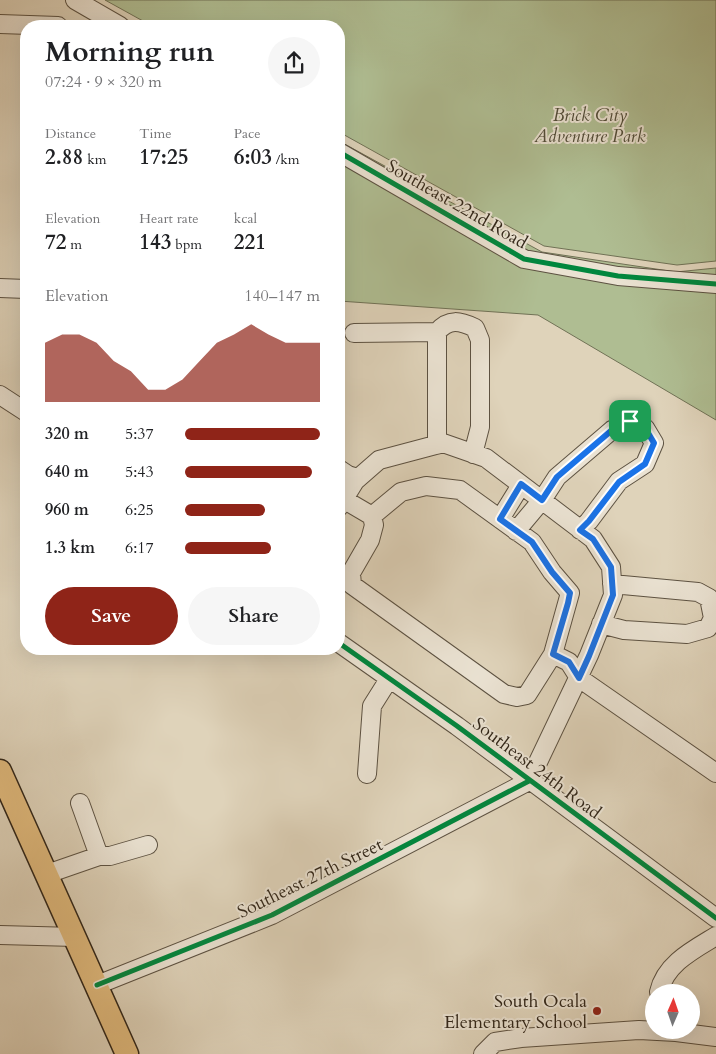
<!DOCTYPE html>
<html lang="en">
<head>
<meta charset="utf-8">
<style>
	:root { --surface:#fff; --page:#f6f6f6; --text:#202124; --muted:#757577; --accent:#8f2418 }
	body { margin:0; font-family:Cardo,serif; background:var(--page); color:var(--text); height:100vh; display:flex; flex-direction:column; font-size:19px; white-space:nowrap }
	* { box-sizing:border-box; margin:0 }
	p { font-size:16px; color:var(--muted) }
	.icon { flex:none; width:28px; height:28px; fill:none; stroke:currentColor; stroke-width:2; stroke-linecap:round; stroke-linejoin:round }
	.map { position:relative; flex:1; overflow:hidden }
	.details { position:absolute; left:20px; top:20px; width:325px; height:635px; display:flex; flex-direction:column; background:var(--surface); border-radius:20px; box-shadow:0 5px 20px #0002 }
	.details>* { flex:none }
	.needle { width:32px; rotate:2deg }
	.buttons { position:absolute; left:645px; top:984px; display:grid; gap:10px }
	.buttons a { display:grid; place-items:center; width:55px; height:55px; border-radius:50%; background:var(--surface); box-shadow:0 5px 20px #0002; font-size:25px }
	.pin { position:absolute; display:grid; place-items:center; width:42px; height:42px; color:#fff; margin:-21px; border-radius:10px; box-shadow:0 2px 8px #0006 }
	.round { display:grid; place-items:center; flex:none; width:52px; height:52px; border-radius:26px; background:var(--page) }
	.summary { display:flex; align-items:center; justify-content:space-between; height:85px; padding:0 25px }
	h1 { font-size:28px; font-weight:700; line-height:38px }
	.metrics { display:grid; grid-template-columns:repeat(3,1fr); gap:8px; height:85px; padding:5px 25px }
	.metrics div { display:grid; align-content:center }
	.metrics b { font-size:21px; font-weight:700 }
	.metrics small { font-size:14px; font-weight:400 }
	.metrics p { font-size:14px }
	.chart { height:140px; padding:10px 25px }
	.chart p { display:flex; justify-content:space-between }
	.chart svg { width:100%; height:90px; margin-top:5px; fill:var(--accent); opacity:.7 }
	.cta { display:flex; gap:10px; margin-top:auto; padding:10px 25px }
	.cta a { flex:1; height:58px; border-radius:30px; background:var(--accent); color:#fff; font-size:20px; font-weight:700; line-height:58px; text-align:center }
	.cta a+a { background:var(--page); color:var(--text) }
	ul { padding:0 25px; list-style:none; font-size:16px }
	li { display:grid; grid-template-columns:80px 60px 1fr; align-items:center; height:38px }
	li i { height:12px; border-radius:6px; background:var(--accent) }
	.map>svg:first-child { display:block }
</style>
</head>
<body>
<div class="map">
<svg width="716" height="1054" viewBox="0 0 716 1054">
	<rect width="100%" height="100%" fill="#dfd3ba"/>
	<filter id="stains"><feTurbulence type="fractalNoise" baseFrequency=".004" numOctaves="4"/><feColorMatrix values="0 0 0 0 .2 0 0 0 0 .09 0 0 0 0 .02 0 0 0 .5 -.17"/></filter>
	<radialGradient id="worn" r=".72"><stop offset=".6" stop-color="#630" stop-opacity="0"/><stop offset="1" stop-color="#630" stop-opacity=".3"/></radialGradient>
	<path fill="#afbd92" stroke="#707256" d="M105,0H716V261L677,265L544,246L339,132V26H152Z
		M339,141L542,252L676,272L716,268V420L538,315L339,301Z"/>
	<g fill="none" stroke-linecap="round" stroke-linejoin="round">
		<defs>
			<path id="minor" d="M75,0L120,26
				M0,24L58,26
				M339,152L524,259L618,276L716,284
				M0,288L26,289
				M437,332C449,318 460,321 475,328L480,340V427L473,454
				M354,333L437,332V445
				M0,395L26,412
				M339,469L348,475L358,478
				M343,499L372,516L401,492L426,486L460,490L532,542L552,572L570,593L553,654L569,662L579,678L716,773
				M372,516L374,525L370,540L351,573L352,585L504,694L517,697L527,695L553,654
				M500,519L521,485
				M516,531L542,500L557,477L612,430L630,421L645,428L654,443L645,464L619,481L589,521L580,530
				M601,624L624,630L687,634L708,628L713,618L709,598L698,592L612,584
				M339,643L457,726L716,918
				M367,774L372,706L389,679
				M99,856H110L148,845
				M47,874L99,856L80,803
				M0,935L75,937
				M97,985L272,915L529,781L589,655L613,595L611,567L593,539L486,458L443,443L379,460L355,481L339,507
				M659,992C665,964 693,950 716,936
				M483,1054L495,1042L521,1038L639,1030L676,1032L716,1037"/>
			<path id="major" d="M0,771L127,1054"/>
		</defs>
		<use href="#minor" stroke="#5d5242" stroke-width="20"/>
		<use href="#major" stroke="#32271a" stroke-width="25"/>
		<use href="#minor" stroke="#eae2d2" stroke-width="18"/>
		<use href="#major" stroke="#e0ba7d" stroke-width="22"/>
		<defs>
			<path id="cycleway" d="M339,152L524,259L618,276L716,284
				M339,643L457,726L716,918
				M97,985L272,915L529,781"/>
		</defs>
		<use href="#cycleway" stroke="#eae2d2" stroke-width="8"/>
		<use href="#cycleway" stroke="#00873e" stroke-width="5"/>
	</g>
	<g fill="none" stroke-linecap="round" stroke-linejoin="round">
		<defs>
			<path id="route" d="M630,421L645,428L654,443L645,464L619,482L589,521L580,530L593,539L611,567L613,595L589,656L579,678L569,662L553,654L568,603L570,593L552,572L532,542L500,519L521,484L542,500L557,477L612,430Z"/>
		</defs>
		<use href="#route" stroke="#fff" stroke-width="10"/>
		<use href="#route" stroke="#1a73e8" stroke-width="6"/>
	</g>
	<circle fill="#8f2418" stroke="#eae2d2" stroke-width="2" cx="597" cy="1011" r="5"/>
	<g text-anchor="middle" stroke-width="4" stroke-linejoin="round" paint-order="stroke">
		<g font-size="18" font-style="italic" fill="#514c38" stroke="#eae2d2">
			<text x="590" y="121">Brick City<tspan x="590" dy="21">Adventure Park</tspan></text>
		</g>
		<g font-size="18" fill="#32271a" stroke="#eae2d2">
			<text transform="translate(457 204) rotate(30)" y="6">Southeast 22nd Road</text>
			<text transform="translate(537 768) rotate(37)" y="6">Southeast 24th Road</text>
			<text transform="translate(310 878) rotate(-26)" y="6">Southeast 27th Street</text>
		</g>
		<g font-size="18" fill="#32271a" stroke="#eae2d2" text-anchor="end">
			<text x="587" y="1007">South Ocala<tspan x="587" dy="21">Elementary School</tspan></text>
		</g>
	</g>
	<rect width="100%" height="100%" filter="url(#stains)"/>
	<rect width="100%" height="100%" fill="url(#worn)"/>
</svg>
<div class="buttons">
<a><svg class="needle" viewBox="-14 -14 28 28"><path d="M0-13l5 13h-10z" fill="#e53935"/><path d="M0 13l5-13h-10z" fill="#757577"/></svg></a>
</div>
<div class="pin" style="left:630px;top:421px;background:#1e9e55"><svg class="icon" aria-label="arrive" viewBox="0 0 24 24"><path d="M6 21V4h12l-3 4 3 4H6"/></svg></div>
<section class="details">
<div class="summary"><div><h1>Morning run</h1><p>07:24 · 9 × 320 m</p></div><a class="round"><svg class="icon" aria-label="share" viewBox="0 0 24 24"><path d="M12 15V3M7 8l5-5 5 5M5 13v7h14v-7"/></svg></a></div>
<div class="metrics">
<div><p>Distance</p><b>2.88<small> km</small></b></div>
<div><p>Time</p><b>17:25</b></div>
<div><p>Pace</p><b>6:03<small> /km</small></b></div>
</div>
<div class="metrics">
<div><p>Elevation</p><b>72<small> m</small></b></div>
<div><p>Heart rate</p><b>143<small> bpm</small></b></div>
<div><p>kcal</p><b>221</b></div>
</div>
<div class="chart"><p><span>Elevation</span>140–147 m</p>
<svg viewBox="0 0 160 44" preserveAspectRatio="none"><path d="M0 44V15L10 11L20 11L30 15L40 24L50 29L60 38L70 38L80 33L90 24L100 15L110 11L120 6L130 11L140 15L150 15L160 15V44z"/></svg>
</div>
<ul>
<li><b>320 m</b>5:37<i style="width:100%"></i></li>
<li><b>640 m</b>5:43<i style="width:94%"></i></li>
<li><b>960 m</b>6:25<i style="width:59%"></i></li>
<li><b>1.3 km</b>6:17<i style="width:64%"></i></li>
</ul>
<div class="cta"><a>Save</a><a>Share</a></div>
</section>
</div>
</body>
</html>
